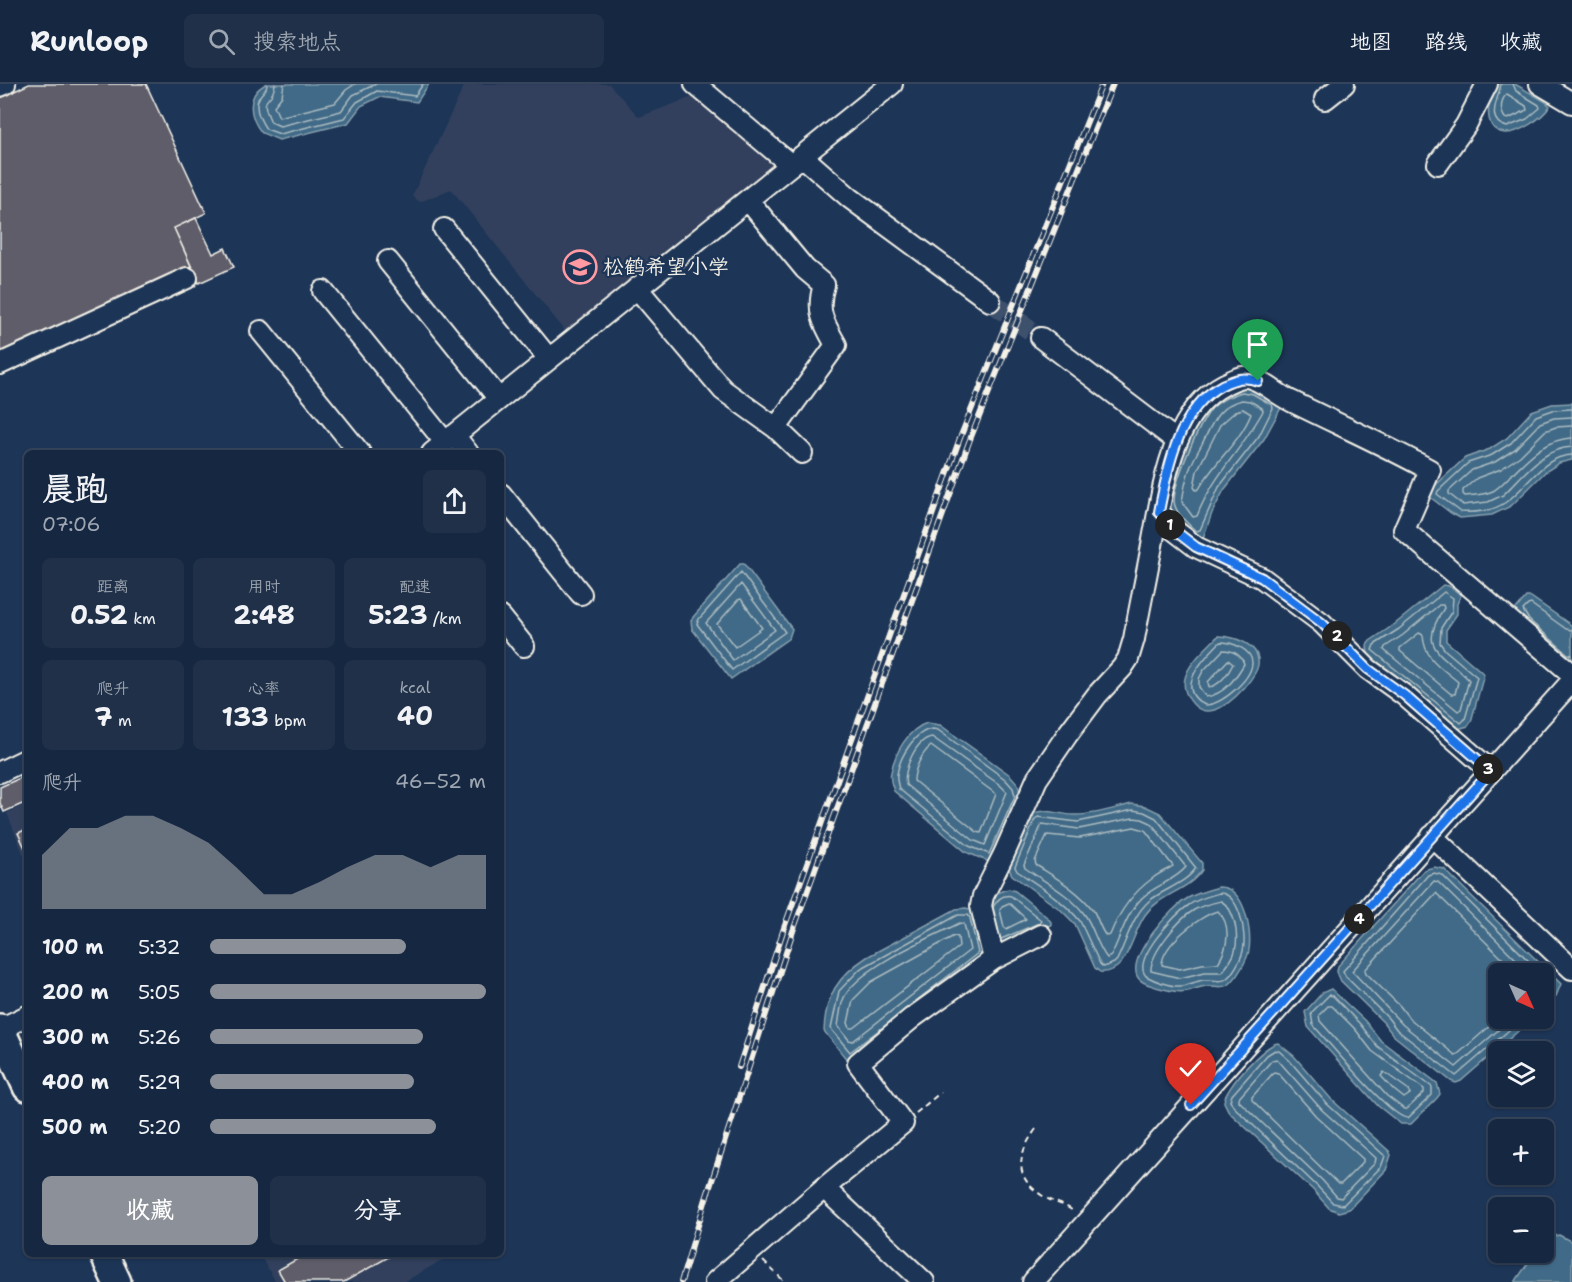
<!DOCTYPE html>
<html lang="zh">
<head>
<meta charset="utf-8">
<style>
	:root { --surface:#162841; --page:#1f3048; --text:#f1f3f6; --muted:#9ea6b1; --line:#35445a; --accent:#8c9099 }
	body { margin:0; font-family:"Shantell Sans","LXGW WenKai TC",sans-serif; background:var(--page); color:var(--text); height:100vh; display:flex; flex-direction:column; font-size:22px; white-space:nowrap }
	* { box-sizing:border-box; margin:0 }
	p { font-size:20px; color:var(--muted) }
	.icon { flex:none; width:33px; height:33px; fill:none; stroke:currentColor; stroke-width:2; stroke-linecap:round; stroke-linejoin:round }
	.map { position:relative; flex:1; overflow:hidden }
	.sheet { position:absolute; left:24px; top:366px; width:480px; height:807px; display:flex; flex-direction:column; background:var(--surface); border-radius:9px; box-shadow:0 2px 4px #0004,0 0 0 2px var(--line) }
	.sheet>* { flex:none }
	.needle { width:39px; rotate:135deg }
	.tools { position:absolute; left:1488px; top:879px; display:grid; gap:12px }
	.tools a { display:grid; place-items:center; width:66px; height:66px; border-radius:9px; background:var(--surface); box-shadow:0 2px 4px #0004,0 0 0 2px var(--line); font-size:30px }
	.pin { position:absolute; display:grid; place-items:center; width:51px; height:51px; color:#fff; margin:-62px -26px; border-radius:50% 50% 50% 0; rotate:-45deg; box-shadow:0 0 6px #0007 }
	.pin .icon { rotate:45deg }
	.km { position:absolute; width:30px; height:30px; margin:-15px; border-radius:50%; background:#222; color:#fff; font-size:16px; line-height:30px; text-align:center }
	.round { display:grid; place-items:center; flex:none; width:63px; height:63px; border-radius:9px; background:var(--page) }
	.head { display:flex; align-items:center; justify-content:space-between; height:102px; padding:0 18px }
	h1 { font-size:33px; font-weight:700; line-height:45px }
	.figures { display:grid; grid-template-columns:repeat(3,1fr); gap:9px; height:102px; padding:6px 18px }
	.figures div { display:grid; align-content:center; border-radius:9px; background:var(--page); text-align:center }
	.figures b { font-size:26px; font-weight:700 }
	.figures small { font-size:16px; font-weight:400 }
	.figures p { font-size:16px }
	.chart { height:168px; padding:12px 18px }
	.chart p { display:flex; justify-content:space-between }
	.chart svg { width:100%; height:108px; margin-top:6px; fill:var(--accent); opacity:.7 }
	.button { display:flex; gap:12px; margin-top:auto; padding:12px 18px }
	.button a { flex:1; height:69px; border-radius:9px; background:var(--accent); color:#fff; font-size:24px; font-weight:700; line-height:69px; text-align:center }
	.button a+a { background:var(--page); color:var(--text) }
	ul { padding:0 18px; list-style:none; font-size:20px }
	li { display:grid; grid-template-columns:96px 72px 1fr; align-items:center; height:45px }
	li i { height:15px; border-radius:8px; background:var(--accent) }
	header { display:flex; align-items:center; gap:36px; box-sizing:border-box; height:84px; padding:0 30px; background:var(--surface); border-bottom:2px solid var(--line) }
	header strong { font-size:28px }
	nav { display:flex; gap:33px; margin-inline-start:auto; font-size:21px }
	.search { width:420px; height:54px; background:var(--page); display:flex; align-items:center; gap:15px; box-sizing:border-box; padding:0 21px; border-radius:9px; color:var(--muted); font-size:22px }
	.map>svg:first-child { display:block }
</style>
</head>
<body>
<header>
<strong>Runloop</strong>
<div class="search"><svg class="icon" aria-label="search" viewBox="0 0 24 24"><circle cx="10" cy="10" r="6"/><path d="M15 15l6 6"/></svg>搜索地点</div>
<nav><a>地图</a><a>路线</a><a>收藏</a></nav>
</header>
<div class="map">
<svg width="1572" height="1198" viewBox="0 0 1572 1198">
	<rect width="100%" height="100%" fill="#1d3557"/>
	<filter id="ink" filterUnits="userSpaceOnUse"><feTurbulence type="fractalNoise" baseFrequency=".0167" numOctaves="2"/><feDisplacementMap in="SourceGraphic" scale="12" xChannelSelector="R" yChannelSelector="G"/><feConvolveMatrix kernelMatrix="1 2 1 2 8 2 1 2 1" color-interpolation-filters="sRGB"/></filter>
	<g filter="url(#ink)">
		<path fill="#31415d" d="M465,0H609L639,33L700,10L778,76L566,248L451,105L420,118L412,112Z
			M27,720V780L7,729Z
			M259,1170H453L404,1198H276Z"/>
		<path fill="#406a87" stroke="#88a0ae" stroke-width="1.5" d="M266,0H429L417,18L379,13L361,22L348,39L279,56L262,49C249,33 245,11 266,0Z
			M1496,0H1515L1546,18L1550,22C1543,34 1518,50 1505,49C1481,46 1488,14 1496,0Z
			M1242,302L1254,304L1283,320L1264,355L1224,406L1212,429L1203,454L1198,458C1189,448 1172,435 1169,422C1165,406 1195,330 1209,319C1217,312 1231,308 1242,302Z
			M1572,319V376L1559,379L1545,388L1511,422L1492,431L1460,434L1451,429L1426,410L1465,374L1490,365L1507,354L1532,327L1552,320Z
			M740,480H744L792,545L789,554L731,595L692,545L691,536L694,532Z
			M1443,501L1449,502L1461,511L1457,520V530L1446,546V557L1484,590L1471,638L1468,642L1458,645L1397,594L1368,571L1367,561L1370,557L1395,540Z
			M1526,513H1531L1572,542V574L1568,578L1518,532L1515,526Z
			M1218,552C1233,552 1261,560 1258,581C1257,589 1249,598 1244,604C1227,623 1201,642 1186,609C1177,587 1205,566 1218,552Z
			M927,639L940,641L1010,691L1018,700L1021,713L993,776L987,777L966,768L894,707C892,701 889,695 891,688C895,669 908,645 927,639Z
			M1132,720L1145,722L1160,729L1202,779V786C1188,807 1160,810 1145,831C1131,851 1128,891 1100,888L1095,884L1075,840L1061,826L1012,791L1008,783L1031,731C1044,722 1061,732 1076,731C1095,731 1115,724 1132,720Z
			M1434,783L1444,785L1561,900L1556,912L1544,924V890H1498V934L1532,935L1461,997L1456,999L1451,997L1393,951L1383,938L1341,897L1337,888L1338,882L1424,786Z
			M1219,803C1245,803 1252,846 1249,866C1248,875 1235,897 1228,901C1222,905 1213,901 1206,902C1200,903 1194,905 1188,907C1177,909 1167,906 1156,903C1150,901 1140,899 1137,892C1128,871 1172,823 1188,814C1197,809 1208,806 1219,803Z
			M1009,805L1015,807L1048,834L1051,838V841L995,864C990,843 976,811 1009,805Z
			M966,824L972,826L985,867L983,873L848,977L824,947C825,912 838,892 867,873L956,825Z
			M1331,905L1365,937L1381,957L1437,999L1440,1010L1437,1014L1411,1040H1401L1378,1022L1308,943L1305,928L1322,909Z
			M1278,959L1294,972L1332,1016L1389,1067L1391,1071L1386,1086L1349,1125L1339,1128L1329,1124L1313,1106L1229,1028L1224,1018C1224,1005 1264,961 1278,959Z
			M1559,1151L1572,1158V1198H1515L1535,1169L1544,1168V1160L1554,1152Z"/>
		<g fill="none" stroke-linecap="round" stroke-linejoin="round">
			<path stroke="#acbbc1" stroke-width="1.5" d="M267,0C267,7 263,7 260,12C253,22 260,36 266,45L280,50L344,34L357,18L377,7L415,12L423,0
				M275,0C273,22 257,8 271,38L280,42L341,27L353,11L376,0
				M284,0L282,12L274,22L279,33L335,19L346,6L355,0
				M1501,0C1499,14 1484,37 1507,43L1527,35L1540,24L1539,21L1516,7L1513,0
				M1507,10L1526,22L1527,26L1508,35L1505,34C1500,27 1500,16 1507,10Z
				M1242,308L1253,310L1272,321L1273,324L1259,352L1219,403L1200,446L1196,447C1189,441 1178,431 1175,422C1169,405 1201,335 1213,323C1222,315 1231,311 1242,308Z
				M1242,316L1250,317L1262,324L1263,327C1243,364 1212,393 1197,432L1193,433L1182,418C1186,392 1189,383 1202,360C1212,340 1218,321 1242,316Z
				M1243,325L1251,330C1240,358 1214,378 1199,405L1196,406L1194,403L1197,387L1220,341L1236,327Z
				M1572,325L1553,326L1536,332L1511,359L1492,371L1468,379L1438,407L1437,410L1461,428C1475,429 1494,427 1506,418C1528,403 1542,372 1572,371
				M1572,333L1554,334L1540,339L1515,365L1495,378L1472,386L1449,407V410L1463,421L1488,418L1503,411C1523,392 1542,364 1572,363
				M1572,342L1556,343L1545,347L1520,372L1501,385L1477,394L1463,406V410L1465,412C1474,411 1484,411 1493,407C1499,404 1505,397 1510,392C1528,374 1545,355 1572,354
				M741,488L785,548L732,586L697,540L699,535Z
				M741,500L775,546L733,576L706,539Z
				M1444,508L1453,514L1452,527L1441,544L1440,559L1445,566L1477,593L1465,635L1461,639L1372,566L1374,561L1399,545Z
				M741,515L762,544L735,563L717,540L738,516Z
				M1439,521H1443L1444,524C1416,567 1443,568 1469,596L1461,625L1458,627L1384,566L1385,563L1403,551Z
				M1572,546L1566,545L1531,520L1528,521L1523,526L1529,536L1568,570L1572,571
				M1419,549L1423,551C1424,575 1442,584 1458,598L1455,610H1451L1400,567V564Z
				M1220,558C1231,558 1253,565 1252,580C1250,597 1221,621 1205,621C1172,604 1205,574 1220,558Z
				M1223,566C1232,566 1242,571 1244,580C1235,595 1225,610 1206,613L1199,603V595L1203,587Z
				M1228,576L1233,580C1229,589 1219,602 1209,603L1208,598Z
				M933,645L938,646L1005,695L1013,704L1015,712L989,770L969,762L899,705C898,700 896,695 897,691C899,674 915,646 933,645Z
				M932,653L1000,701L1007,708L985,761L973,756L906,701C902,687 916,655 932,653Z
				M931,662L996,710L981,749L977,748L914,697C914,685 922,669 931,662Z
				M1133,726L1144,728L1156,734L1196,784C1185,800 1164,805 1149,817C1132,832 1127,856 1117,876L1114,879L1103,883L1100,880L1080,837C1063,816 1039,802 1017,787L1015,783L1035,735L1038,733L1078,738Z
				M1133,734L1142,735L1151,739L1186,783C1176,796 1156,801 1143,813C1126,829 1121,852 1111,872L1107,874C1097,862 1094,844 1085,831C1071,811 1045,798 1025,784L1024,781L1042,740L1079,745Z
				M1134,743L1145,746L1173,782C1167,786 1159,789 1153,794C1132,809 1119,828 1110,851L1106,852C1100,845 1098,834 1093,826C1079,807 1056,794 1036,781L1035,777L1047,751L1080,754Z
				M1219,809C1240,809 1247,851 1243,867C1241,875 1233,890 1226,895C1221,899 1210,895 1204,896C1196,897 1189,901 1181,902C1171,903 1155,897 1146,892C1131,876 1175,830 1189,821C1197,815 1209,812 1219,809Z
				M1221,817C1235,825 1239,851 1235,867C1233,875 1227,882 1222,888H1205L1180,894L1151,887C1150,869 1179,835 1194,826C1202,821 1212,819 1221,817Z
				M1009,819L1026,835L1006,845L1004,843L1000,826L1002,822Z
				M993,823C997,816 1003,810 1011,812L1041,836L1039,839L1001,855
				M1218,827C1232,841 1228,864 1218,879L1202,880L1180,885L1162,881C1162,861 1200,831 1218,827Z
				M960,839L964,840L970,866L853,957L849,956L838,942C840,932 840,918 846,910C866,880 928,855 960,839Z
				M954,852L958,853L959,863L854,944H850L848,939L853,916L871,898Z
				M1329,911L1333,912L1360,940L1377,962L1432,1003V1011L1408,1034C1391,1035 1328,957 1313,941L1311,929Z
				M1328,922H1332L1355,945L1372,967L1424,1005V1009L1407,1025H1404L1387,1012L1320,937L1319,931Z
				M895,934L850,968L831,945L839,907L860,885L958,831H968L970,834L978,869L916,917
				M1499,934L1458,970L1455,971L1409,934L1400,922L1366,889L1365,886L1436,809L1518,890
				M1512,934L1456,983L1403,941L1352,887L1434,797L1438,798L1531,890
				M1523,934L1456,992L1397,946L1388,934L1346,893L1343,887L1428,791L1434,789L1442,791L1542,890
				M1275,966L1279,967L1289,976L1327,1020L1385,1072L1381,1083L1343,1121L1333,1119L1317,1102L1234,1023L1230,1017L1232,1011L1267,971Z
				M1277,975L1322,1026L1376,1074L1375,1079L1341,1114L1337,1113L1322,1096L1239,1017V1014L1272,976Z
				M1274,988L1278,989L1316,1032L1363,1075V1078L1341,1100H1338L1252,1016V1013Z
				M1384,988L1409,1006L1410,1010L1404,1014L1394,1006L1381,992Z"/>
		</g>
		<path fill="#5f5d6a" stroke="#f4f1e8" stroke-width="1.5" d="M29,0H146L206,129L174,144L191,182L0,272V14Z
			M196,134L213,170L225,164L234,183L199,199L174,144Z
			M27,691V718L4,728L0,719V703Z
			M27,745V766H26L18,749Z
			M306,1170H394L344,1198H285L278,1186Z"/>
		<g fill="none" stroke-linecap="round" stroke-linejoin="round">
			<path stroke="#3d516d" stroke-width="20" stroke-dasharray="20 10" stroke-linecap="butt" d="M990,217L1041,254"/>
			<defs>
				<path id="minor" d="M695,0L791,81
					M1540,0L1572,19
					M0,2L5,0
					M1325,15L1344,0
					M802,72L850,114L990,217
					M1438,80L1466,41L1487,0
					M748,116L805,185L824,201C816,227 823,238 836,261L776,344
					M444,145L549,275
					M388,177L499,315
					M637,204L723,306L776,344L802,369
					M323,207L445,358
					M261,247L360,369
					M1041,254L1177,357
					M0,280L187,194
					M454,351L468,369
					M432,369L892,0
					M501,410L581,510
					M1159,428L1174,446L1196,463L1262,494L1322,539L1368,585L1404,611L1491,687
					M501,533L524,562
					M0,688L27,675
					M1432,752L1572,885
					M994,875L981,822L983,812L1004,770L1037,695L1067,651L1097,611L1122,584L1128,575L1134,555C1140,522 1147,489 1153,456C1163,404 1172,327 1225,300C1232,297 1239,292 1247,293C1263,296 1276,310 1291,317C1337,340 1385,361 1430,386L1404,446L1572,590
					M0,945L27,932
					M824,1104L903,1039L858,979L912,934L994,875L1041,851
					M715,1198L824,1104L924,1198
					M1033,1198L1572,597"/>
				<path id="highway" d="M0,944L27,1003
					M104,1170L117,1198"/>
			</defs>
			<use href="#minor" stroke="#f4f1e8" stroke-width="24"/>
			<use href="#highway" stroke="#f4f1e8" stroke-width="32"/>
			<path stroke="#f4f1e8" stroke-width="2" stroke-dasharray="6 4.5" stroke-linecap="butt" d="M916,1029L941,1008
				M1036,1045C1015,1074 1014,1096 1048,1115C1056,1119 1066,1121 1073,1127
				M763,1177L785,1198"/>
			<use href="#minor" stroke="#1d3557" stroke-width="20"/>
			<use href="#highway" stroke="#1d3557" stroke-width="27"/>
			<defs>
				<path id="rail" d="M739,983L784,844L960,354L1102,0
					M681,1198L705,1118L793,847L969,358L1113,0"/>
			</defs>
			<use href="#rail" stroke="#f4f1e8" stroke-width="6"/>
			<use href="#rail" stroke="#1d3557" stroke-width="4" stroke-dasharray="11" stroke-linecap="butt"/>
		</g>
	</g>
	<g fill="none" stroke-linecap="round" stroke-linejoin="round" filter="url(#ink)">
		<defs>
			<path id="route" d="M1191,1021L1491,687L1404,611L1368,585L1322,539L1262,494L1196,463L1174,446L1159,428C1167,385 1179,324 1222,301C1235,295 1244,292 1258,297"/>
		</defs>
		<use href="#route" stroke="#fff" stroke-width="12"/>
		<use href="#route" stroke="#1a73e8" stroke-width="8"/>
	</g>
	<defs>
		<symbol id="school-ring" viewBox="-11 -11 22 22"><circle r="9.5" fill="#1d3557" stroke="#ff9aa2" stroke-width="1.5"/><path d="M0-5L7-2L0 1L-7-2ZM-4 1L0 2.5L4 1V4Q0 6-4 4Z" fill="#ff9aa2"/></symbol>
	</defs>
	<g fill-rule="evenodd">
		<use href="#school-ring" x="561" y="164" width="38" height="38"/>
	</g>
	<g text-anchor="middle" stroke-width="4.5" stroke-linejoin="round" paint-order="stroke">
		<g font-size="21" fill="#f4f1e8" stroke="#1d3557" text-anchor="start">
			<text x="603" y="190">松鹤希望小学</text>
		</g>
	</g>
</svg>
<div class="tools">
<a><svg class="needle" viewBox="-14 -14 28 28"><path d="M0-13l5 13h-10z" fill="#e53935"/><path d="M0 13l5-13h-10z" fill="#9ea6b1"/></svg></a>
<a><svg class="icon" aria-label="layers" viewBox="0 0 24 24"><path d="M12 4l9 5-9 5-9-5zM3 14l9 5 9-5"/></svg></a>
<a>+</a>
<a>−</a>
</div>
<div class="pin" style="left:1258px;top:297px;background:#1e9e55"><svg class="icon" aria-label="arrive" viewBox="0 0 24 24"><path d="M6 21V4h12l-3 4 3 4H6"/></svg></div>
<div class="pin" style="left:1191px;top:1021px;background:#d93025"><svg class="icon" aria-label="check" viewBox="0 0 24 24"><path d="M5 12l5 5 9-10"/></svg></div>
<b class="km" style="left:1170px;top:441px">1</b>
<b class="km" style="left:1337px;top:552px">2</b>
<b class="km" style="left:1488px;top:685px">3</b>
<b class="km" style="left:1359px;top:835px">4</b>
<section class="sheet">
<div class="head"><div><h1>晨跑</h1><p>07:06</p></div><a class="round"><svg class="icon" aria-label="share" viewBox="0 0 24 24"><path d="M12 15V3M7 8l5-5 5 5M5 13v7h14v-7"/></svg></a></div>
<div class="figures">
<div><p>距离</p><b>0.52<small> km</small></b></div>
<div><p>用时</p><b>2:48</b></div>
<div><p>配速</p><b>5:23<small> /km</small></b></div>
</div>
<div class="figures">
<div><p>爬升</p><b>7<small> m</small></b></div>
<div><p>心率</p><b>133<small> bpm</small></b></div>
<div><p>kcal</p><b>40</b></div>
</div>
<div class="chart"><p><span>爬升</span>46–52 m</p>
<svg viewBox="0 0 160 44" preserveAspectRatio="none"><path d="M0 44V22L10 11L20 11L30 6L40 6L50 11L60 17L70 27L80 38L90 38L100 33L110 27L120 22L130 22L140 27L150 22L160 22V44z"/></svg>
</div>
<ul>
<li><b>100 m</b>5:32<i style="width:71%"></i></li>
<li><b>200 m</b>5:05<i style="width:100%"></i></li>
<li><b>300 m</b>5:26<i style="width:77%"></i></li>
<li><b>400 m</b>5:29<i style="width:74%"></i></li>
<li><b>500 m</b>5:20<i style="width:82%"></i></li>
</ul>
<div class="button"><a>收藏</a><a>分享</a></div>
</section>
</div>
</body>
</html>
